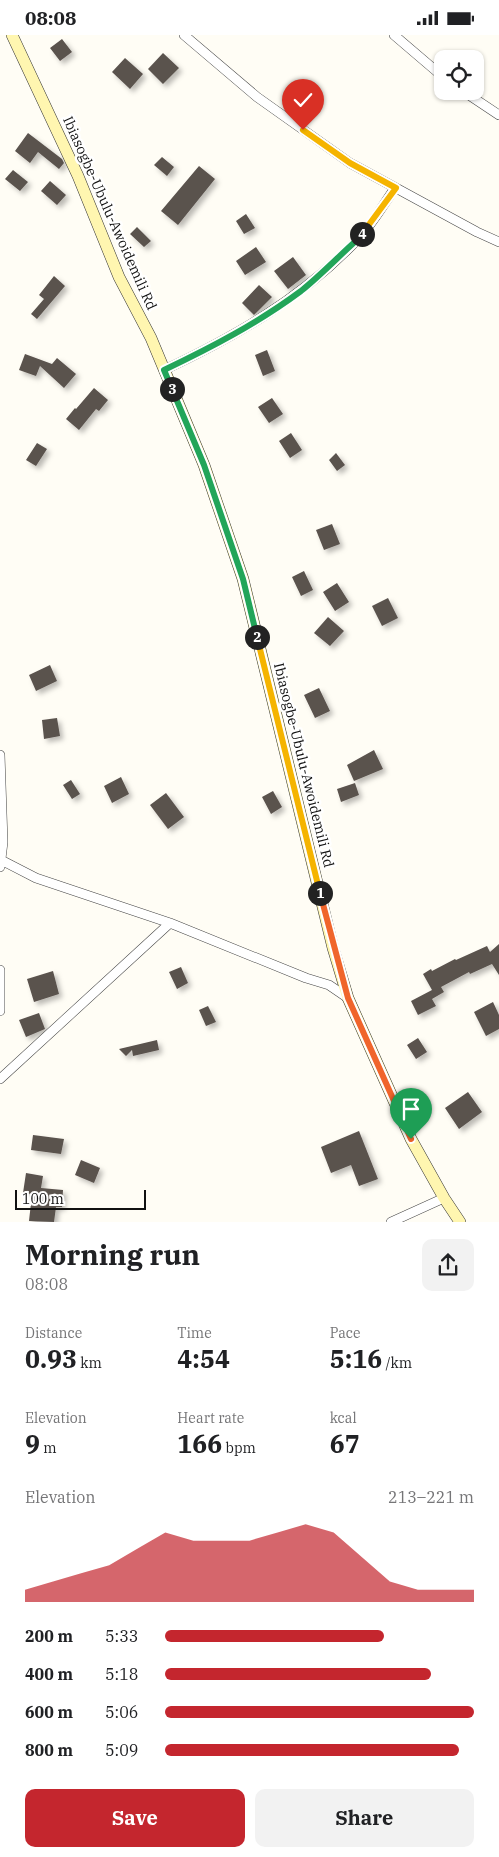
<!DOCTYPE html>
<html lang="en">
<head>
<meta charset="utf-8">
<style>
	:root { --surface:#fff; --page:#f2f2f2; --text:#202124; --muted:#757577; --accent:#c4262e }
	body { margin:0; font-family:"IBM Plex Serif",serif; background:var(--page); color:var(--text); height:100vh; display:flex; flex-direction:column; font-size:19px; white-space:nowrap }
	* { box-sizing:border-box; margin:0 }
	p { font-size:16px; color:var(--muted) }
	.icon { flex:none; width:28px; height:28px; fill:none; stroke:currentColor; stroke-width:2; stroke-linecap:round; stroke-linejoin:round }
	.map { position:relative; height:1187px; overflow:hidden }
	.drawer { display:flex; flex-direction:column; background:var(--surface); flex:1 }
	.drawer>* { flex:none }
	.fabs { position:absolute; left:434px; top:15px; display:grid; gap:10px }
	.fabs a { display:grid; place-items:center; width:50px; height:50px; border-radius:10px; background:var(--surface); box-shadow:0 1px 4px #0004; font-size:25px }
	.scale { position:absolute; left:15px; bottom:12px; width:131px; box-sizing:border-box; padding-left:5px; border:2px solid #111; border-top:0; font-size:14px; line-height:18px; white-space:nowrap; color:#111; -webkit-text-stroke:4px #fff; paint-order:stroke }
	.pin { position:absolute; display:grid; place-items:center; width:42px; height:42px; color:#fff; margin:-51px -21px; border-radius:50% 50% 50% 0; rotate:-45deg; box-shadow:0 0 5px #0007 }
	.pin .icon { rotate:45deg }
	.km { position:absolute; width:25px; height:25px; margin:-12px; border-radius:50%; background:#222; color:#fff; font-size:14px; line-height:25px; text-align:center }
	.round { display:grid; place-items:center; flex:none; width:52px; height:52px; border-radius:10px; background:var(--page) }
	.headline { display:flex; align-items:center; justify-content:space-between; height:85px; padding:0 25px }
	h1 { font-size:28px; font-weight:700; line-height:38px }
	.stats { display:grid; grid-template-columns:repeat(3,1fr); gap:8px; height:85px; padding:5px 25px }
	.stats div { display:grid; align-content:center }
	.stats b { font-size:25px; font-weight:700 }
	.stats small { font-size:14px; font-weight:400 }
	.stats p { font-size:14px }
	.chart { height:140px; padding:10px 25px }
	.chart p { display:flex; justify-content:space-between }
	.chart svg { width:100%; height:90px; margin-top:5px; fill:var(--accent); opacity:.7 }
	.cta { display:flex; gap:10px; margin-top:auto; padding:10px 25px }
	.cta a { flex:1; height:58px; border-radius:10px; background:var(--accent); color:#fff; font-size:20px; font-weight:700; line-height:58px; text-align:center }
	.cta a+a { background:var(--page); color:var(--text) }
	ul { padding:0 25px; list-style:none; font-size:16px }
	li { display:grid; grid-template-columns:80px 60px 1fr; align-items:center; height:38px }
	li i { height:12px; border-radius:6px; background:var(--accent) }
	.status { display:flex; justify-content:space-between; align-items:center; height:35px; padding:0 25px; background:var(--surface); direction:ltr }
	.status svg { height:14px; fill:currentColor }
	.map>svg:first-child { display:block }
</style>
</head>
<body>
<div class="status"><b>08:08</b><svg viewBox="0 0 49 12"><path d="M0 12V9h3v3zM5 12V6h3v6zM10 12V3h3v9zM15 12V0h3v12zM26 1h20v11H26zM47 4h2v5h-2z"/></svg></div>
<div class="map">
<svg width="499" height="1187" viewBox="0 0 499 1187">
	<defs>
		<filter id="shadow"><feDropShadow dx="3.5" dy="3.5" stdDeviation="2.5" flood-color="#0004"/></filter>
	</defs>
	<rect width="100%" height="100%" fill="#fffdf5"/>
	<path fill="#5a524d" filter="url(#shadow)" d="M62,4L72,17L60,26L50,13Z
		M163,18L179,33L163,49L148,34Z
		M125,23L143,39L130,54L112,37Z
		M28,98L62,124L64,128L59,134L38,117L30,128L15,116Z
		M162,122L174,132L167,141L154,130Z
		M199,131L215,144L178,190L161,176Z
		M13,135L28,147L20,156L5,144Z
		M50,146L66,160L57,170L41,156Z
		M246,179L255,193L244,199L236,186Z
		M137,192L151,206L144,212L130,199Z
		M256,212L266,227L245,240L236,226Z
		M293,222L306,240L288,254L274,236Z
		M54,241L65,251L37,284L31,279L44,264L39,260Z
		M259,250L272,262L254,280L242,268Z
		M267,315L275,336L263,341L255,320Z
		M25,319L52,329L57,323L76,339L64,353L40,331L36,341L19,335Z
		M94,353L108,365L99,376L96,374L79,395L66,384L75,373L76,374Z
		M272,363L283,379L269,388L258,372Z
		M291,398L302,415L290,423L279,406Z
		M37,408L47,414L36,431L26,425Z
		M336,418L345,430L337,436L329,425Z
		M332,489L340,509L324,515L316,495Z
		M304,536L313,555L301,561L292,542Z
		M337,548L349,567L335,576L323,557Z
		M388,563L398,583L382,591L372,571Z
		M328,582L344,596L330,611L314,598Z
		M50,630L57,646L36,656L29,640Z
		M319,653L330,676L315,683L304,660Z
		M57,683L60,701L44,704L42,685Z
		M374,715L383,734L354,746L347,730Z
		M121,742L129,759L112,768L104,751Z
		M71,745L80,759L72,764L63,750Z
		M355,748L359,760L341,767L337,754Z
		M273,756L282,772L271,779L262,762Z
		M166,758L184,782L168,794L150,770Z
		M499,909V940L492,929L470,939L469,937L441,952L444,957L432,964L436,971L418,980L411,966L432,955L423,939L431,934L432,936L455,924L456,925L487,911L490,917Z
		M181,932L188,948L177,954L169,937Z
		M53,936L59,959L34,967L27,944Z
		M493,967L499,980V994L486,1001L474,977Z
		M208,971L216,987L206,991L199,975Z
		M39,978L45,994L26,1002L19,985Z
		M418,1003L427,1017L416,1024L407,1010Z
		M157,1005L159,1015L133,1021L132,1015L126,1021L119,1014Z
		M468,1057L482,1077L459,1094L445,1073Z
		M359,1096L378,1144L359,1151L351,1130L331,1138L321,1112Z
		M33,1100L64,1104L61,1119L31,1115Z
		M81,1125L100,1133L94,1148L75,1140Z
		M26,1138L43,1141L41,1153L63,1155L62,1172H56L54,1187L29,1186L32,1159L23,1158Z"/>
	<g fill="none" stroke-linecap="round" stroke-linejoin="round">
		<defs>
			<path id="street" d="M184,0L257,62L350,128L477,197L499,207
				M394,0L442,41
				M463,56L499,80
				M164,335C236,301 302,263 357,205C372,190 383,170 395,153
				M0,720L3,807L0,832
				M1,825L36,843L170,888L306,943L329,950L348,963
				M0,935V976
				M0,1044L170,888
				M391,1187L444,1163"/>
			<path id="secondary" d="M12,0L78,141L119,242L151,303L204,430L243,544L333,913L348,963L411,1104L444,1163L460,1187"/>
		</defs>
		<use href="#street" stroke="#444" stroke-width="10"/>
		<use href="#secondary" stroke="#333" stroke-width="12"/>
		<use href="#street" stroke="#fff" stroke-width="9"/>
		<use href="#secondary" stroke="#fff6b0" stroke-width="11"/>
	</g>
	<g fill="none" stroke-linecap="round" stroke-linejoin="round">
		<defs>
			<path id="split-1" d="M320,858L348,963L411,1104"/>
			<path id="split-2" d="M257,602L320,858"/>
			<path id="split-3" d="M172,354L204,430L243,544L257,602"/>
			<path id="split-4" d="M172,354L164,335C212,312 258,288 301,256C321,240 339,221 358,204L362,199"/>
			<path id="split-5" d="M303,95L350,128L396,153L362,199"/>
		</defs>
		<use href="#split-1" stroke="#fff" stroke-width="10"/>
		<use href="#split-2" stroke="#fff" stroke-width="10"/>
		<use href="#split-3" stroke="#fff" stroke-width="10"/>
		<use href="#split-4" stroke="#fff" stroke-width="10"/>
		<use href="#split-5" stroke="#fff" stroke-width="10"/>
		<use href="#split-1" stroke="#f0652b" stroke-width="6"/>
		<use href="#split-2" stroke="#f5b400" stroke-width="6"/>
		<use href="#split-3" stroke="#22a559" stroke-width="6"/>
		<use href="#split-4" stroke="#22a559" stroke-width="6"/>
		<use href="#split-5" stroke="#f5b400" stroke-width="6"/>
	</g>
	<g text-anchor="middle" stroke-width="5" stroke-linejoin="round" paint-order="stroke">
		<g font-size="14" fill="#111" stroke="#fff">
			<text transform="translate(110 178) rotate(66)" y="5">Ibiasogbe-Ubulu-Awoidemili Rd</text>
			<text transform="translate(304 730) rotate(76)" y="5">Ibiasogbe-Ubulu-Awoidemili Rd</text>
		</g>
	</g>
</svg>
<div class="fabs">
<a><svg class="icon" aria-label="locate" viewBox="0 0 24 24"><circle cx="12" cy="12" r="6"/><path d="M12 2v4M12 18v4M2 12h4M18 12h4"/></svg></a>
</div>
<div class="scale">100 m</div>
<div class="pin" style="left:411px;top:1104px;background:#1e9e55"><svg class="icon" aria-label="arrive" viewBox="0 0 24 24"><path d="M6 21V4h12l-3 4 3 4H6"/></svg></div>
<div class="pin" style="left:303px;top:95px;background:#d93025"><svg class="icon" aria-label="check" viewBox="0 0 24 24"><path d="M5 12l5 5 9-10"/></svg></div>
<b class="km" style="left:320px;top:858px">1</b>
<b class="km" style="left:257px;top:602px">2</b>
<b class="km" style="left:172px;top:354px">3</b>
<b class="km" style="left:362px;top:199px">4</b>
</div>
<section class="drawer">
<div class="headline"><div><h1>Morning run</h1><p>08:08</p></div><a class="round"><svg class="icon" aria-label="share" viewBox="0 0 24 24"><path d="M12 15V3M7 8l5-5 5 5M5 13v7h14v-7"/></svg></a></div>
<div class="stats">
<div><p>Distance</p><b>0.93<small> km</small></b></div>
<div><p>Time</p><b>4:54</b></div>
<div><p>Pace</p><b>5:16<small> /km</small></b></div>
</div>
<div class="stats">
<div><p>Elevation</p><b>9<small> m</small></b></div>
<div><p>Heart rate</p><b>166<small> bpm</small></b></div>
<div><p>kcal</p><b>67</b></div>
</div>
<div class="chart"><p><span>Elevation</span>213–221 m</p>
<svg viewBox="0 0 160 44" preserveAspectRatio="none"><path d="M0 44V38L10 34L20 30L30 26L40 18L50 10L60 14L70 14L80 14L90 10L100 6L110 10L120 22L130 34L140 38L150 38L160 38V44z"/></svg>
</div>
<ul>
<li><b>200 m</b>5:33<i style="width:71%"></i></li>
<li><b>400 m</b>5:18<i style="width:86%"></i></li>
<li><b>600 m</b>5:06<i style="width:100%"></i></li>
<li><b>800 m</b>5:09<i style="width:95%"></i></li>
</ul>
<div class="cta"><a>Save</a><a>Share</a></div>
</section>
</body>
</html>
